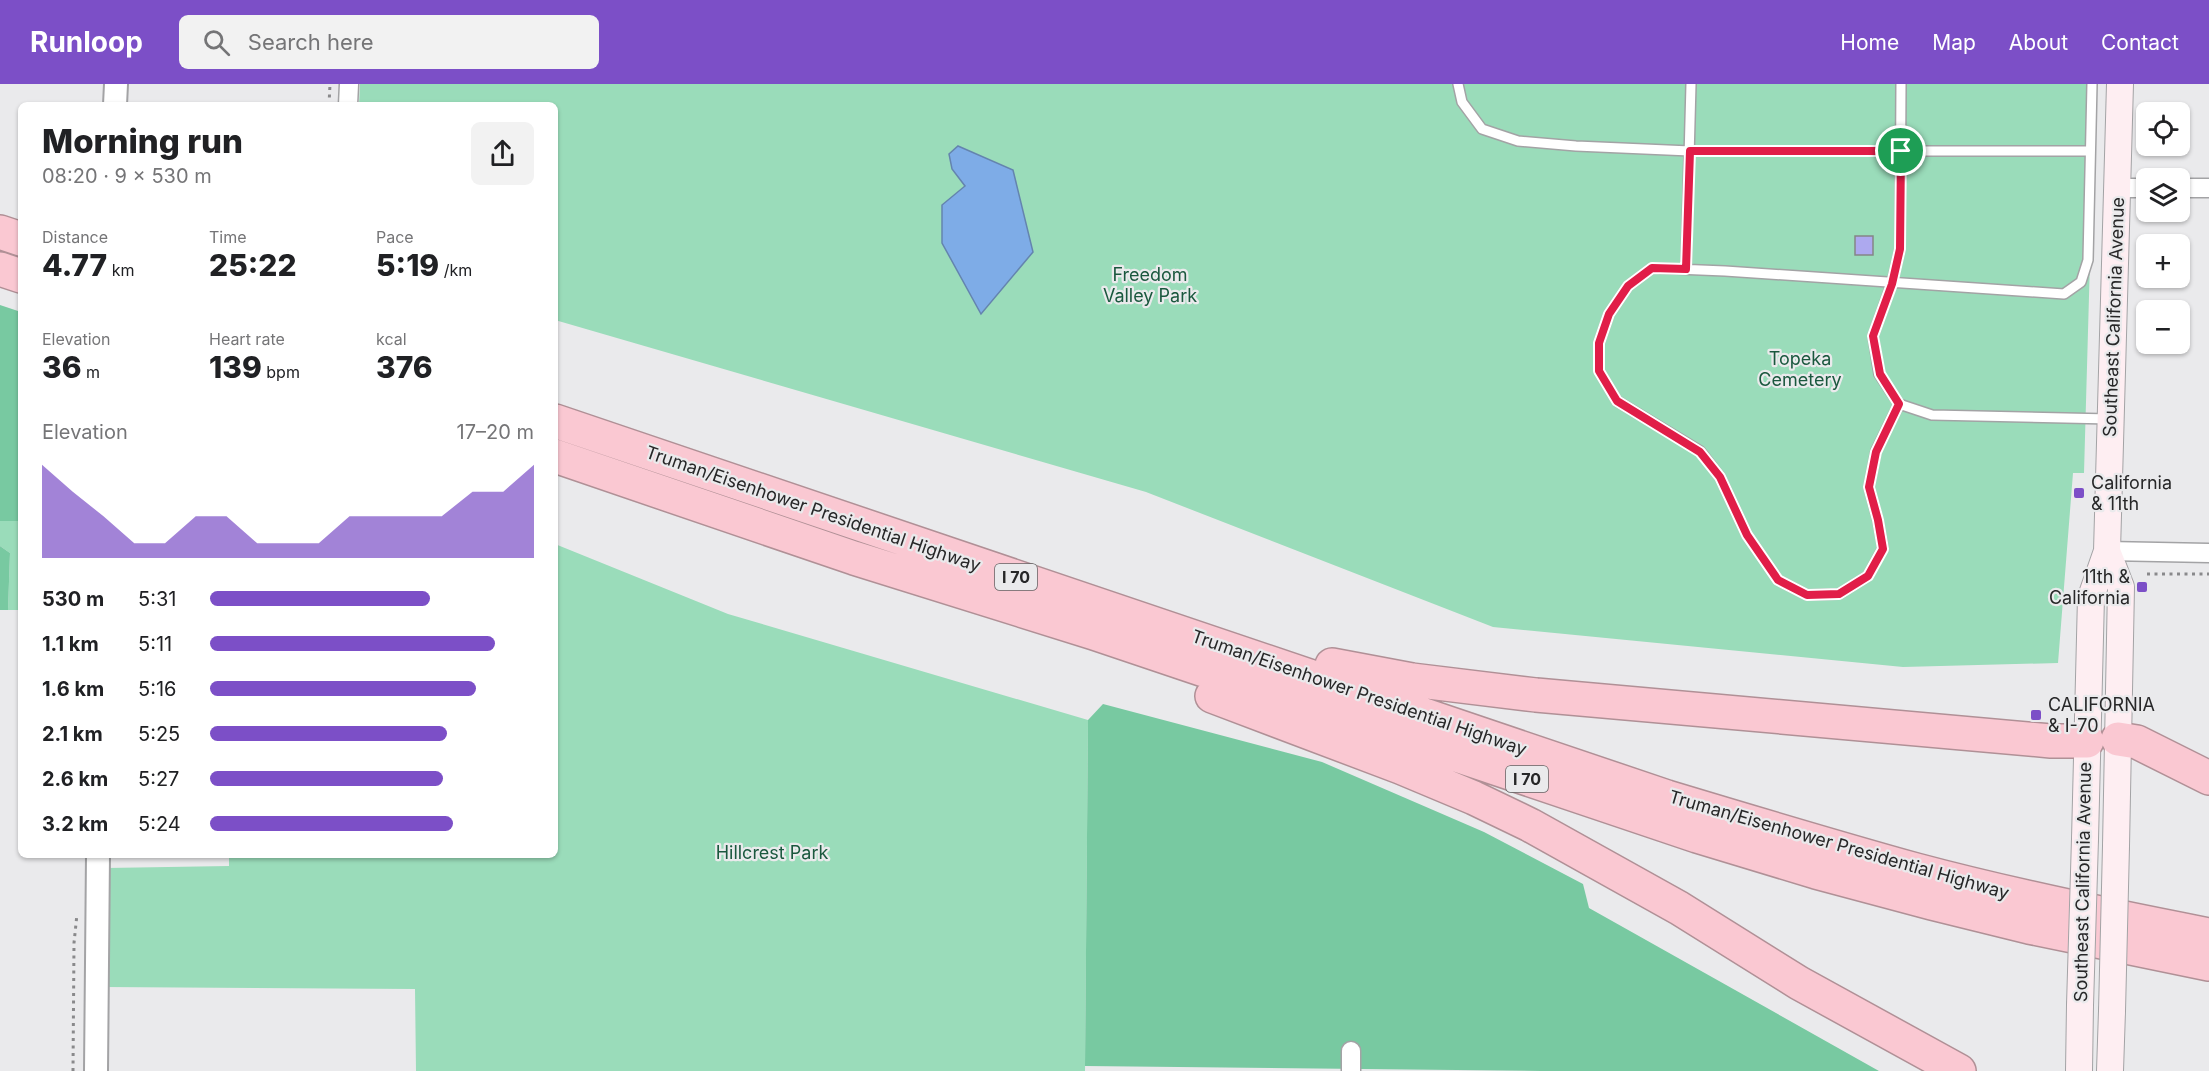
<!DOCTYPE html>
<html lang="en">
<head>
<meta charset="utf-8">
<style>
	:root { --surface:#fff; --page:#f2f2f2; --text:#202124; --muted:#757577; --accent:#7c4fc7 }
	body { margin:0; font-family:Inter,sans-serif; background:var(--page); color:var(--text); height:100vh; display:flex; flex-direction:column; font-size:22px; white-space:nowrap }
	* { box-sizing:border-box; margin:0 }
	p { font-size:20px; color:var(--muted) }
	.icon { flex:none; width:33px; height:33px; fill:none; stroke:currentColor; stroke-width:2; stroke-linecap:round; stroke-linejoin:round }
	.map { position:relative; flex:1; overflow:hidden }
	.side { position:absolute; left:18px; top:18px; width:540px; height:756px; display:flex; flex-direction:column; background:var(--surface); border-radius:9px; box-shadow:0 2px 4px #0004 }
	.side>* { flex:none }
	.controls { position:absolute; left:2136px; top:18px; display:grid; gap:12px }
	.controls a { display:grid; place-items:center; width:54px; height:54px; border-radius:9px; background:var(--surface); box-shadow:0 2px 4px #0004; font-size:30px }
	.pin { position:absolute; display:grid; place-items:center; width:51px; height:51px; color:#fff; margin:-26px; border:3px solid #fff; border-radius:50%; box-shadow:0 2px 6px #0007 }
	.round { display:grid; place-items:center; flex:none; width:63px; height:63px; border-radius:9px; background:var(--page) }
	.head { display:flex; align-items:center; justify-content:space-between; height:102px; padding:0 24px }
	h1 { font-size:33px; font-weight:800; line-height:45px }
	.figures { display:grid; grid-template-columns:repeat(3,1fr); gap:9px; height:102px; padding:6px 24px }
	.figures div { display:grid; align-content:center }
	.figures b { font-size:30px; font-weight:800 }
	.figures small { font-size:16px; font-weight:400 }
	.figures p { font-size:16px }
	.chart { height:168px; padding:12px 24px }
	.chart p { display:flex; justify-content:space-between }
	.chart svg { width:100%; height:108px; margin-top:6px; fill:var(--accent); opacity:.7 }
	ul { padding:0 24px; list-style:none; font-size:20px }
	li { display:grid; grid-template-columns:96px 72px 1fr; align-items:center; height:45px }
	li i { height:15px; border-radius:8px; background:var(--accent) }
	header { display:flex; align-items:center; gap:36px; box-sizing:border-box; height:84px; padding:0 30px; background:var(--accent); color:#fff }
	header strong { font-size:28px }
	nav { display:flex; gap:33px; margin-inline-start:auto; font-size:21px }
	.search { width:420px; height:54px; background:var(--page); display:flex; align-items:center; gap:15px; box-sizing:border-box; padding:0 21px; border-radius:9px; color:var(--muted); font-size:22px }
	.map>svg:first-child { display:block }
</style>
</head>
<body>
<header>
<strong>Runloop</strong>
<div class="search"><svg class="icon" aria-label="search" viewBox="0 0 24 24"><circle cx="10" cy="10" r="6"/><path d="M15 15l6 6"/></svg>Search here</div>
<nav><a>Home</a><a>Map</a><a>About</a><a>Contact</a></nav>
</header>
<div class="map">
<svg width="2209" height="987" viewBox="0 0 2209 987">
	<rect width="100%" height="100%" fill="#eaeaec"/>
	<path fill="#9adcba" d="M360,0H2095L2084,389H2073L2058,579L1903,583L1493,543L1146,408L555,236V21H359Z
		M0,437H21V526H8L10,469L0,462Z
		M555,460L728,530L1088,636L1085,987H416L415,905L104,903L107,784L229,782V771H555Z"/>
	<path fill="#78c9a1" d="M0,221L21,228V437H0Z
		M0,462L10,469L8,526H0Z
		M1103,620L1322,678L1484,748L1583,800L1589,824L1879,987H1541L1085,982L1088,636Z"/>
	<path fill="#7eace7" stroke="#6484ae" stroke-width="1.5" d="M958,62L1013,86L1033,168L981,230L942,159V121L965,102L952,85L949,70Z"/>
	<path fill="#ada9ef" stroke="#858587" stroke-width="1.5" d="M1855,152H1873V171H1855Z"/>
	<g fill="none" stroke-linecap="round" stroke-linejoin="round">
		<defs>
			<path id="service" d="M1458,0L1462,18L1482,45L1518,57L1576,62L1690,67H2090
				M1901,0L1900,165L1892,199L1873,252L1879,290L1899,320L1932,331L2110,335
				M1686,185L1691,0
				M1899,320L1876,367L1869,403L1878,437L1883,464L1868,492L1839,510L1807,511L1778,496L1747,451L1720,393L1700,367L1617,317L1599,287V259L1609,230L1628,202L1652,184L1725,187L2064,210L2081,198L2088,176L2092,0"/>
			<path id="minor" d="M348,21L349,0
				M2117,104H2146
				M2180,104H2209
				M2107,467L2209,469
				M1351,987V967"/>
			<path id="tertiary" d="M115,21L116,0
				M96,987L98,771"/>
			<path id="secondary" d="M2107,467L2121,503L2116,762
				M2085,755L2091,513L2107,467L2120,0
				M2079,987L2080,921
				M2110,987L2112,927"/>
			<path id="motorway" d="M0,148L21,155
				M0,185L21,192
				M555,337L1667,713C1750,738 1833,763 1916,786C2013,812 2111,832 2209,851
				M555,372L854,474L1094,549L1697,752L1816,788L1932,819L2029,843L2209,880
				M1332,581L1412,596L1536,611L2051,657H2087
				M1212,612L1400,683L1474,714L1530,741L1679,824L1799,899L1959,987
				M2118,655L2137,658L2209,694"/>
		</defs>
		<use href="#service" stroke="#a3a3a5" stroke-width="12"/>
		<use href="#minor" stroke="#a3a3a5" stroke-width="21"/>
		<use href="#tertiary" stroke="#a3a3a5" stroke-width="26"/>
		<use href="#secondary" stroke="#a3a3a5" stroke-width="28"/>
		<use href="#motorway" stroke="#b09096" stroke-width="36"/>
		<path stroke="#89898b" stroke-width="3" stroke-dasharray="3 4.5" stroke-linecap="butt" d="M329,21L330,0
			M2147,490H2209
			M73,987L74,859L77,830"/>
		<use href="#service" stroke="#fff" stroke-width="9"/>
		<use href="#minor" stroke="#fff" stroke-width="18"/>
		<use href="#tertiary" stroke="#fff" stroke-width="22"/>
		<use href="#secondary" stroke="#feeef2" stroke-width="26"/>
		<use href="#motorway" stroke="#fac8d2" stroke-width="33"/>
		<defs>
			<path id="secondary-bridge" d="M2080,921L2085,755
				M2112,927L2116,762"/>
		</defs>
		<use href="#secondary-bridge" stroke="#a3a3a5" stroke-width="28" stroke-linecap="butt"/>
		<use href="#secondary-bridge" stroke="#feeef2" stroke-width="26"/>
	</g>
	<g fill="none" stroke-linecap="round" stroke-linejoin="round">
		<defs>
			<path id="route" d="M1690,67H1901L1900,165L1892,200L1873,252L1880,290L1899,320L1876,368L1869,403L1878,436L1883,465L1868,492L1839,510L1807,511L1778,496L1747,451L1720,393L1700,368L1617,317L1599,287V259L1609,230L1628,202L1652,184L1686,185Z"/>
		</defs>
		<use href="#route" stroke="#fff" stroke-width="12"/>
		<use href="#route" stroke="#e11d48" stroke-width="8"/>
	</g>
	<g fill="#7c4fc7" stroke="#eaeaec" stroke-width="2">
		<rect x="2073" y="403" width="12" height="12" rx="3"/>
		<rect x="2136" y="497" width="12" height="12" rx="3"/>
		<rect x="2030" y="625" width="12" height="12" rx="3"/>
	</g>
	<g text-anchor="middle" stroke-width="4.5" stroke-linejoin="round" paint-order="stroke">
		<g fill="#eaeaec" stroke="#626263" stroke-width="1.5">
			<rect x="995" y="480" width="42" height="26" rx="4.5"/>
			<rect x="1506" y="682" width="42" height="26" rx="4.5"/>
		</g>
		<g font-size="16" font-weight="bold" fill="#272728">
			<text x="1016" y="499">I 70</text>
			<text x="1527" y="701">I 70</text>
		</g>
		<g font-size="18" fill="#1a583e" stroke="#eaeaec">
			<text x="1150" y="197">Freedom<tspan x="1150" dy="21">Valley Park</tspan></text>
			<text x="1800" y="281">Topeka<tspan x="1800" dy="21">Cemetery</tspan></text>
			<text x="772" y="775">Hillcrest Park</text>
		</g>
		<g font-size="18" fill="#272728" stroke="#eaeaec">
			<text transform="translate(2114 233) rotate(-88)" y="6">Southeast California Avenue</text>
			<text transform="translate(813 425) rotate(19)" y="6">Truman/Eisenhower Presidential Highway</text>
			<text transform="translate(1359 609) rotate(19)" y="6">Truman/Eisenhower Presidential Highway</text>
			<text transform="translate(1839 761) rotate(16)" y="6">Truman/Eisenhower Presidential Highway</text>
			<text transform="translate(2083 798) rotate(-89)" y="6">Southeast California Avenue</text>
		</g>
		<g font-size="18" fill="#272728" stroke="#eaeaec" text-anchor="start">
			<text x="2091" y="405">California<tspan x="2091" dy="21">&amp; 11th</tspan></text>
			<text x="2130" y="499" text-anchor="end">11th &amp;<tspan x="2130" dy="21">California</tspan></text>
			<text x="2048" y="627">CALIFORNIA<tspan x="2048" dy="21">&amp; I-70</tspan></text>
		</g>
	</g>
</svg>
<div class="controls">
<a><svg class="icon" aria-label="locate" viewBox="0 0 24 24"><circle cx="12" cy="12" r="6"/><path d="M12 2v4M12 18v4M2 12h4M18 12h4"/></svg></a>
<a><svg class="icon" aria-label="layers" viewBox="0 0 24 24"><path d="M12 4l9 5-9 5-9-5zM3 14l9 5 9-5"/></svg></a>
<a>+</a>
<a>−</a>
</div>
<div class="pin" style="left:1901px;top:67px;background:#1e9e55"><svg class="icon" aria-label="arrive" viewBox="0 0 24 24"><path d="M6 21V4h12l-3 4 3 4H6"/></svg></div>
<section class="side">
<div class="head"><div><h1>Morning run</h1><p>08:20 · 9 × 530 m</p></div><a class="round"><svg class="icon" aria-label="share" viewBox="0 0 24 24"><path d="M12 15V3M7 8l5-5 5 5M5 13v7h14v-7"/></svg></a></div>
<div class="figures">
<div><p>Distance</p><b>4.77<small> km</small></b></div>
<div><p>Time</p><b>25:22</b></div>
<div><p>Pace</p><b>5:19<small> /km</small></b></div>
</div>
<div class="figures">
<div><p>Elevation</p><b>36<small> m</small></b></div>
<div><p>Heart rate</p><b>139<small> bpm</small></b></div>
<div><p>kcal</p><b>376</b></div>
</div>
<div class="chart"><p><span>Elevation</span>17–20 m</p>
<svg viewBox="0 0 160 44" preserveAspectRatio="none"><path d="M0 44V6L10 17L20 27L30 38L40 38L50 27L60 27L70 38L80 38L90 38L100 27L110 27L120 27L130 27L140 17L150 17L160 6V44z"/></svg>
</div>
<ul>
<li><b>530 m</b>5:31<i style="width:68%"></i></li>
<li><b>1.1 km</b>5:11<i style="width:88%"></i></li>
<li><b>1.6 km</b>5:16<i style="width:82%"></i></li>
<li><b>2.1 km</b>5:25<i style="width:73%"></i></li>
<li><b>2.6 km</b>5:27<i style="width:72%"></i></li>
<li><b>3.2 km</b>5:24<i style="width:75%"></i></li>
</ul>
</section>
</div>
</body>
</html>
